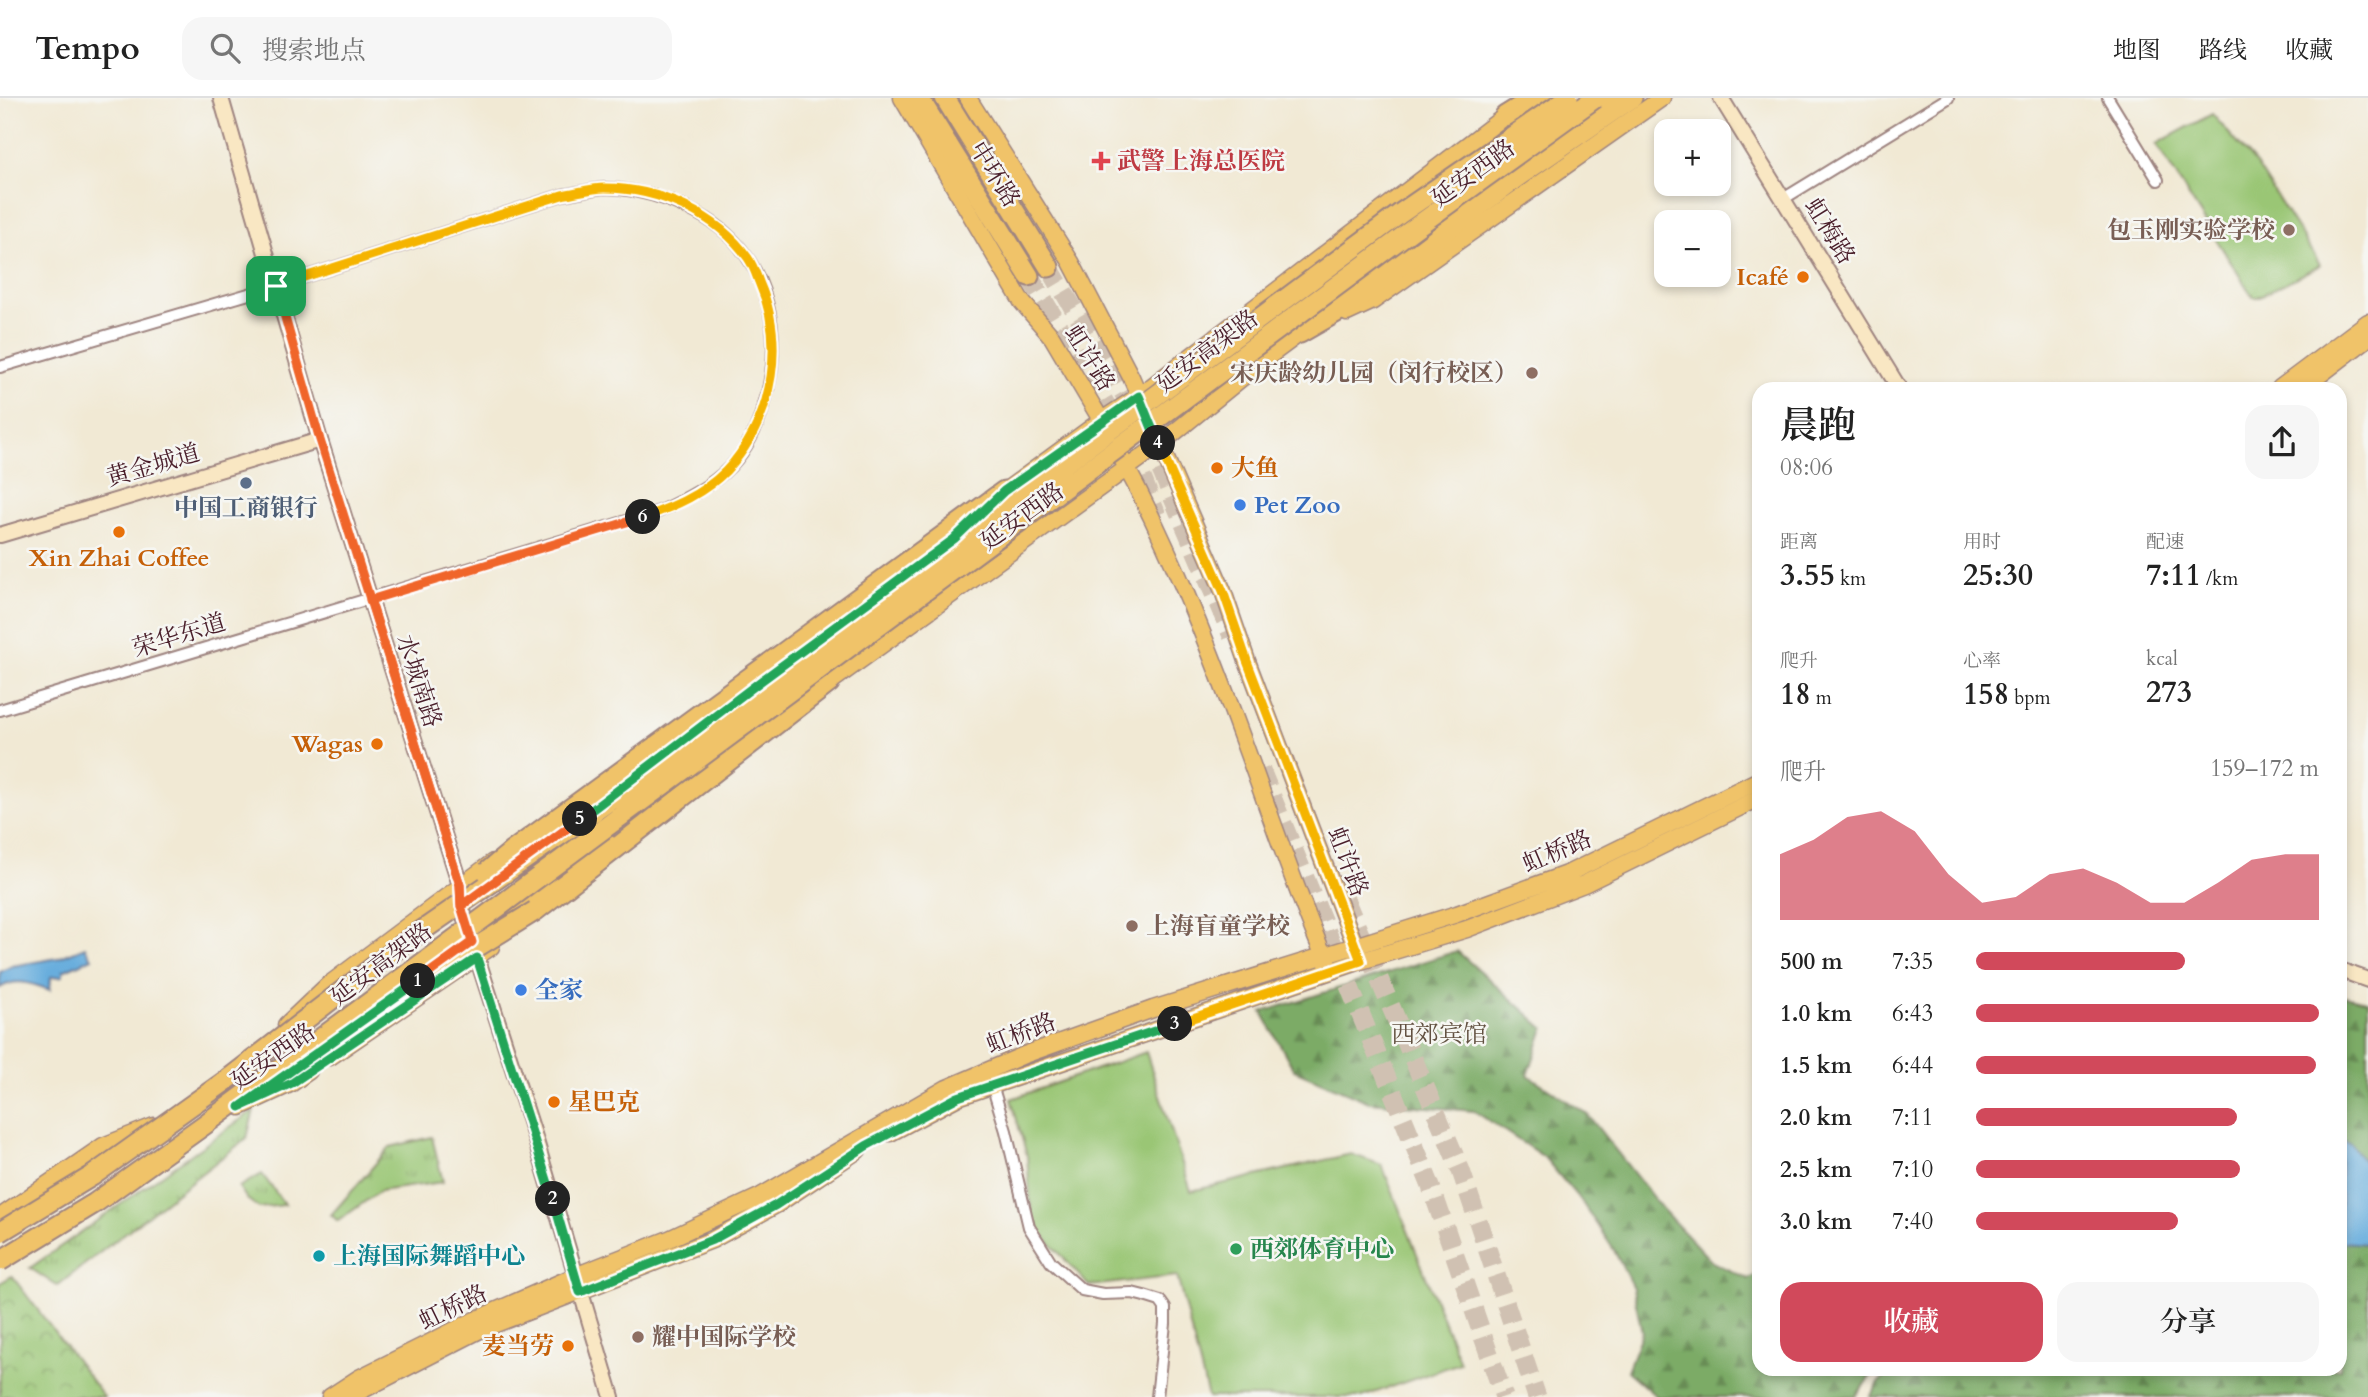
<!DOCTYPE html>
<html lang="zh">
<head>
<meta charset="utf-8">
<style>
	:root { --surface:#fff; --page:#f6f6f6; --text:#222; --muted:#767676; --line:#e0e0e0; --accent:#d1495b }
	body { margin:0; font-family:Cardo,"Noto Serif SC",serif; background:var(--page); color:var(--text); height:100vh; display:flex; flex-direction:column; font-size:26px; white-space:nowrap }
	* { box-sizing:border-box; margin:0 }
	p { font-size:23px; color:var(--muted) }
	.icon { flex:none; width:38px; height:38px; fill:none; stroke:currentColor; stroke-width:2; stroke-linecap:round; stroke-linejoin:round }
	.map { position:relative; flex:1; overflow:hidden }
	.panel { position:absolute; left:1752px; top:284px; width:595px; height:994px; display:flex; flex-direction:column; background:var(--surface); border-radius:21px; box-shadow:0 4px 10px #0003 }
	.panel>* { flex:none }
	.buttons { position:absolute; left:1654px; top:21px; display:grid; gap:14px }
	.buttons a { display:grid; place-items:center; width:77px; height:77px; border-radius:14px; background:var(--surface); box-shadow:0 4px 10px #0003; font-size:35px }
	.pin { position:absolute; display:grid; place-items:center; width:60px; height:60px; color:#fff; margin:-30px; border-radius:14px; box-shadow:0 4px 10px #0006 }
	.km { position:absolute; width:35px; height:35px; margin:-18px; border-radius:50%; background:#222; color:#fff; font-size:19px; line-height:35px; text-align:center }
	.round { display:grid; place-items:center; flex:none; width:74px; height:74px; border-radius:21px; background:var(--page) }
	.head { display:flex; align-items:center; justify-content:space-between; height:119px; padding:0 28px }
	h1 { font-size:38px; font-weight:600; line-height:52px }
	.figures { display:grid; grid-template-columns:repeat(3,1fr); gap:10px; height:119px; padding:7px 28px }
	.figures div { display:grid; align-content:center }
	.figures b { font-size:30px; font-weight:600 }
	.figures small { font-size:19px; font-weight:400 }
	.figures p { font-size:19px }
	.chart { height:196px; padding:14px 28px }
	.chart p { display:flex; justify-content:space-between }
	.chart svg { width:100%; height:126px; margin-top:7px; fill:var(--accent); opacity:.7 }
	.action { display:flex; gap:14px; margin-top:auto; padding:14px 28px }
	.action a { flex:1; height:80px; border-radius:21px; background:var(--accent); color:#fff; font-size:28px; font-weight:600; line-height:80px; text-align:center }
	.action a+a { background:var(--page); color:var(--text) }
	ul { padding:0 28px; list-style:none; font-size:23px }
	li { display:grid; grid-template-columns:112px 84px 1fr; align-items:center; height:52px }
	li i { height:18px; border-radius:9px; background:var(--accent) }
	header { display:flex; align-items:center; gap:42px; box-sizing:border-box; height:98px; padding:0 35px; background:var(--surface); border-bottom:2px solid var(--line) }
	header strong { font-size:33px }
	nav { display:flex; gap:38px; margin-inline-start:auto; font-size:24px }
	.search { width:490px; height:63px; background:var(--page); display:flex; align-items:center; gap:18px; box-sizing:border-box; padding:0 24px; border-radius:21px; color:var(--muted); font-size:26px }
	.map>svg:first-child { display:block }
</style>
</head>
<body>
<header>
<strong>Tempo</strong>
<div class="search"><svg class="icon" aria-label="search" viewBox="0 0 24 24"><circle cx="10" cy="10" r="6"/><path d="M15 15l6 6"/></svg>搜索地点</div>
<nav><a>地图</a><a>路线</a><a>收藏</a></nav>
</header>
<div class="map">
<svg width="2368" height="1299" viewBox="0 0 2368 1299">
	<defs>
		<pattern id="grass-tufts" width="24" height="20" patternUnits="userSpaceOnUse" patternTransform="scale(1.75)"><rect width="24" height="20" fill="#9ac674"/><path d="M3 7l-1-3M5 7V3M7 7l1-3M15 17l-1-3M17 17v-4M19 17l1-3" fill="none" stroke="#80a05f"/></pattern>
		<pattern id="forest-firs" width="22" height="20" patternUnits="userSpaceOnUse" patternTransform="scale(1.75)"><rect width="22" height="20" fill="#7bab66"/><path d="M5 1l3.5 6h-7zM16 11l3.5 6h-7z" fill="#678b54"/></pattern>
		<pattern id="park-crowns" width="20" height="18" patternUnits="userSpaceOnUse" patternTransform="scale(1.75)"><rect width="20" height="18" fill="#9ac674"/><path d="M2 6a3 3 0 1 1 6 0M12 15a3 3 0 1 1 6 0" fill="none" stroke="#80a05f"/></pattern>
	</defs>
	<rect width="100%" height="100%" fill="#f6f6f2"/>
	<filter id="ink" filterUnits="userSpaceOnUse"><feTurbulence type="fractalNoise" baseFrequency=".0143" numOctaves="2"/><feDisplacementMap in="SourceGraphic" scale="14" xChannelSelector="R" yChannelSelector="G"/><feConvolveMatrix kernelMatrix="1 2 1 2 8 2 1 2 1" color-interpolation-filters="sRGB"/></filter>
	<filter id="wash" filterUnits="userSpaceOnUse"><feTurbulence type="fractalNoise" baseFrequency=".00686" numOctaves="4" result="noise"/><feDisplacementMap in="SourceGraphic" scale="28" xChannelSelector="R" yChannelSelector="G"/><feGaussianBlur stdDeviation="1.57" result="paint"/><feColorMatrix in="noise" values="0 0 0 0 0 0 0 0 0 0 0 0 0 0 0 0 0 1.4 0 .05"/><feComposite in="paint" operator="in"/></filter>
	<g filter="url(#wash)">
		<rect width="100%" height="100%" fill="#f1e9d4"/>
		<path fill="url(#grass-tufts)" stroke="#727250" stroke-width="2" d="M254,1012L247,1040L57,1188L30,1170Z
			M432,1039L443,1084L380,1093L338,1123L331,1117L390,1049Z
			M262,1076L285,1107L259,1110L247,1101L239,1089Z"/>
		<path fill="url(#forest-firs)" stroke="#626548" stroke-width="2" d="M1457,853L1544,930L1528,977L1587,1016L1663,1112L1712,1164L1748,1181L1759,1176V1270L1876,1271L1855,1299H1657L1627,1273L1642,1234L1633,1190L1614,1152L1581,1103L1544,1059L1474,1013L1369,1004L1294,972L1262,914Z
			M2340,897L2368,903V1070L2351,1046L2340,1041Z
			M2340,1144L2368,1146V1299H1870L1880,1283L1894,1271L2340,1270Z"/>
		<path fill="url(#park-crowns)" stroke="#727250" stroke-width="2" d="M12,1178L104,1299H0V1185Z"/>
		<path fill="#9ac674" stroke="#727250" stroke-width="2" d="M2212,16L2256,66L2320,167L2258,199H2253L2156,46Z
			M1146,954L1191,1093L1351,1056L1382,1067L1460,1265L1362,1299H1208L1177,1178L1089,1188L1032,1125L1027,1058L1011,1001Z"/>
		<path fill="#67addd" stroke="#586684" stroke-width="2" d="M85,849L92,860L63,873V878L51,879L50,892C33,886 16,879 0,890V874L12,868L58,860Z
			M2340,1041L2351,1046L2368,1070V1146L2340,1144Z"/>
	</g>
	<g filter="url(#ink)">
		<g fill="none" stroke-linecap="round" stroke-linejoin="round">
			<path stroke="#d0c1b2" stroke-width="19" stroke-dasharray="19 10" stroke-linecap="butt" d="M1049,169L1140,323L1232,538
				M1029,178L1126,340L1157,417
				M1261,672L1430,1086L1504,1299
				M1345,801L1461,1073L1537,1299"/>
			<defs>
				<path id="street" d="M2108,0L2158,82
					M1783,101L1948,0
					M0,269L276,188L562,97C576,95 591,91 604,90C625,90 647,95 667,102C687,110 710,120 727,136C768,173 780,234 769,287C763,316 752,346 731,368C710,389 686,401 660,413L0,612
					M992,987L1006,1033L1029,1129L1051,1164L1082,1192L1103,1196L1132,1195L1144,1198L1160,1203L1165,1210V1226L1157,1299"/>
				<path id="secondary" d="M221,0L320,342L460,787L462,808L466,825L534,1036L612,1299
					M1721,0L1899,290
					M0,437L320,342
					M2340,872L2368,882"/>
				<path id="primary" d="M902,0L1022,204L1052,239L1107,332
					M968,0L1071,164L1131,279L1223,493L1247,563L1358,855
					M1565,35L1613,0
					M1347,215L1373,203L1662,0
					M2280,290L2368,224
					M2303,290L2368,240
					M1122,361C1169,448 1206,541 1240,634C1269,712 1295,792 1328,868
					M997,399L1102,322L1139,298L1505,18L1550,0
					M819,592L1159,347L1265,261L1300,235L1324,212L1406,152
					M488,833L608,745
					M286,927L327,888L493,764
					M330,959L491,849
					M292,973L410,889
					M240,1009L292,985L309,973
					M890,1035L958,999L1361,863L1467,831L1584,786L1759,700
					M0,1119L103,1048L154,1028
					M330,1299L359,1280L475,1222L575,1178L669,1141L761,1098L947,990L1024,957L1153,911L1457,816L1569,775L1759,682
					M349,1299L480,1232L712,1142L776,1107L858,1052"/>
				<path id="highway" d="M919,0L1029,178
					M945,0L1049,169
					M1505,18L1534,0
					M1300,235L1349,207L1516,80L1632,0
					M745,583L1004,393
					M535,813L829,585"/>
			</defs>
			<use href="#street" stroke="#9e8480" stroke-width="14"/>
			<use href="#secondary" stroke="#9e8480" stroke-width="18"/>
			<use href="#primary" stroke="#9e8480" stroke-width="19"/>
			<use href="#highway" stroke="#9e8480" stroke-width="23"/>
			<use href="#street" stroke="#fff" stroke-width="10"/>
			<use href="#secondary" stroke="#f9e7c3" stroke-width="14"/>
			<use href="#primary" stroke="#f0c369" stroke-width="16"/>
			<use href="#highway" stroke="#f0c369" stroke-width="19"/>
			<defs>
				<path id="highway-bridge" d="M487,774L511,754L745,583
					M402,895L535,813
					M0,1134L92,1078L231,979L407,843L651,674L1401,115L1568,0
					M0,1163L95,1105L204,1027L1416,129L1595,0"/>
			</defs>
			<use href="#highway-bridge" stroke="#9e8480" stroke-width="23" stroke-linecap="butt"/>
			<use href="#highway-bridge" stroke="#f0c369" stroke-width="19"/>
		</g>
	</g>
	<g fill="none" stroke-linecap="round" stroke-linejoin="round" filter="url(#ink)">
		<defs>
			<path id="split-1" d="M276,188L320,342L460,787L461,808L472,844L418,883"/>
			<path id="split-2" d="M418,883L240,1009L292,985L477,860L553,1101"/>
			<path id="split-3" d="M553,1101L580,1194L712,1142L776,1107L866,1048L958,999L1175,926"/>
			<path id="split-4" d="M1158,345L1223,493L1247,563L1361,863L1175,926"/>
			<path id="split-5" d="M580,721L761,583L954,441L1004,393L1139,298L1158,345"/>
			<path id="split-6" d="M580,721L461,808L460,787L370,502L643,419"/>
			<path id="split-7" d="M276,188L562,97C576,95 591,90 605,90C658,90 717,116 748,160C753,167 756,176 759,184C785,243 774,315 733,365C711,392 675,409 643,419"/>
		</defs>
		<use href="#split-1" stroke="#fff" stroke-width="14"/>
		<use href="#split-2" stroke="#fff" stroke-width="14"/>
		<use href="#split-3" stroke="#fff" stroke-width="14"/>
		<use href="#split-4" stroke="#fff" stroke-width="14"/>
		<use href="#split-5" stroke="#fff" stroke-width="14"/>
		<use href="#split-6" stroke="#fff" stroke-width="14"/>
		<use href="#split-7" stroke="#fff" stroke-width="14"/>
		<use href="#split-1" stroke="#f0652b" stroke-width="9"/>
		<use href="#split-2" stroke="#22a559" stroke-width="9"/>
		<use href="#split-3" stroke="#22a559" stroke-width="9"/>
		<use href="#split-4" stroke="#f5b400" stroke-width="9"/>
		<use href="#split-5" stroke="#22a559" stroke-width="9"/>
		<use href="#split-6" stroke="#f0652b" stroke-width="9"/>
		<use href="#split-7" stroke="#f5b400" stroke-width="9"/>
	</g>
	<path fill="#e0444e" stroke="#f6f6f2" stroke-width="2.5" d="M1097.5 52.5h7v7h7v7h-7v7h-7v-7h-7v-7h7z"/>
	<g fill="#8d6e63" stroke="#f6f6f2" stroke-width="2.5">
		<circle cx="2289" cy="132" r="7"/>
		<circle cx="1532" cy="275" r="7"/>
		<circle cx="1132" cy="828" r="7"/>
		<circle cx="638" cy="1239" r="7"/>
	</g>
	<g fill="#e8710a" stroke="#f6f6f2" stroke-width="2.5">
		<circle cx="1803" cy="179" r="7"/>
		<circle cx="1217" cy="370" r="7"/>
		<circle cx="119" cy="434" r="7"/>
		<circle cx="377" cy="646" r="7"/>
		<circle cx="554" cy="1004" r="7"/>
		<circle cx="568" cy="1248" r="7"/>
	</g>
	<circle fill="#5c6f8a" stroke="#f6f6f2" stroke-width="2.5" cx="246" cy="385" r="7"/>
	<g fill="#3f7fe0" stroke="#f6f6f2" stroke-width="2.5">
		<circle cx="1240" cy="407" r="7"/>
		<circle cx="521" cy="892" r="7"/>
	</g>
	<circle fill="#2e9e5b" stroke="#f6f6f2" stroke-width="2.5" cx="1236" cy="1151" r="7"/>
	<circle fill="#0f9aa8" stroke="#f6f6f2" stroke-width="2.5" cx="319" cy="1158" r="7"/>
	<g text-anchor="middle" stroke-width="5" stroke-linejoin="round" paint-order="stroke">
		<g font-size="24" font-weight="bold" fill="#be3a42" stroke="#f6f6f2" text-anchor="start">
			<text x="1117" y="71">武警上海总医院</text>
		</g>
		<g font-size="24" fill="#4a1f2b" stroke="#f6f6f2">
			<text transform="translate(1473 75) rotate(-36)" y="8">延安西路</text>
			<text transform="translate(995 76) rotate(58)" y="8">中环路</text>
			<text transform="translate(1830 133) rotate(58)" y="8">虹梅路</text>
			<text transform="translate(1207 253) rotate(-37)" y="8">延安高架路</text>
			<text transform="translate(1090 260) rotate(58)" y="8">虹许路</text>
			<text transform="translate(153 367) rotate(-16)" y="8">黄金城道</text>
			<text transform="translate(1022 418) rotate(-36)" y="8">延安西路</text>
			<text transform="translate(179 537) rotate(-17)" y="8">荣华东道</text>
			<text transform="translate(419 583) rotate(72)" y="8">水城南路</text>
			<text transform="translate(1557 753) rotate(-23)" y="8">虹桥路</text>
			<text transform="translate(1348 764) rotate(69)" y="8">虹许路</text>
			<text transform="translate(381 866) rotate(-37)" y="8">延安高架路</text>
			<text transform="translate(1021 935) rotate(-21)" y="8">虹桥路</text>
			<text transform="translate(273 958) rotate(-35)" y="8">延安西路</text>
			<text transform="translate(453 1209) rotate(-26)" y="8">虹桥路</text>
		</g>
		<g font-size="24" font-weight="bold" fill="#785e54" stroke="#f6f6f2" text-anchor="end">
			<text x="2275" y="140">包玉刚实验学校</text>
			<text x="1518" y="283">宋庆龄幼儿园（闵行校区）</text>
			<text x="1146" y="836" text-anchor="start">上海盲童学校</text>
			<text x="652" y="1247" text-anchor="start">耀中国际学校</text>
		</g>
		<g font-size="24" font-weight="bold" fill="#c56008" stroke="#f6f6f2" text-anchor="end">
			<text x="1789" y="187">Icafé</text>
			<text x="1231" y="378" text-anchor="start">大鱼</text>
			<text x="119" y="468" text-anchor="middle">Xin Zhai Coffee</text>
			<text x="363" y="654">Wagas</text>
			<text x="568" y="1012" text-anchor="start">星巴克</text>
			<text x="554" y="1256">麦当劳</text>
		</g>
		<g font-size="24" font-weight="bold" fill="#366cbe" stroke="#f6f6f2" text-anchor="start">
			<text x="1254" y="415">Pet Zoo</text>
			<text x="535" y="900">全家</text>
		</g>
		<g font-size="24" font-weight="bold" fill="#4e5e75" stroke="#f6f6f2">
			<text x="246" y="418">中国工商银行</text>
		</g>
		<g font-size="24" fill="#625141" stroke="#f6f6f2">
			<text x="1439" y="944">西郊宾馆</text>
		</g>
		<g font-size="24" font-weight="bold" fill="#27864d" stroke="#f6f6f2" text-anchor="start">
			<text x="1250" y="1159">西郊体育中心</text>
		</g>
		<g font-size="24" font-weight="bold" fill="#0d838f" stroke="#f6f6f2" text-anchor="start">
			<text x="333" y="1166">上海国际舞蹈中心</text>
		</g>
	</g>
</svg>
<div class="buttons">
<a>+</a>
<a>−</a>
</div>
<div class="pin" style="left:276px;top:188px;background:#1e9e55"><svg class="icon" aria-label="arrive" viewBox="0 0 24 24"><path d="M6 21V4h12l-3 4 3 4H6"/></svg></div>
<b class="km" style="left:418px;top:883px">1</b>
<b class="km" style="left:553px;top:1101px">2</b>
<b class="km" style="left:1175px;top:926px">3</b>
<b class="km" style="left:1158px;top:345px">4</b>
<b class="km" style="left:580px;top:721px">5</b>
<b class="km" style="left:643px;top:419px">6</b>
<section class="panel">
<div class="head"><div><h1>晨跑</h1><p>08:06</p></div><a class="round"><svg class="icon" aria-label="share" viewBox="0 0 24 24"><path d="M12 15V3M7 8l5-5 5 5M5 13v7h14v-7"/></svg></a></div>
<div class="figures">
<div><p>距离</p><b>3.55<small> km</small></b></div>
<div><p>用时</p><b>25:30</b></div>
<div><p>配速</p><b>7:11<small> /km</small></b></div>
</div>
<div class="figures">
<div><p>爬升</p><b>18<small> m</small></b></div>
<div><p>心率</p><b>158<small> bpm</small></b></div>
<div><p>kcal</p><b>273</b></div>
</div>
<div class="chart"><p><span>爬升</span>159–172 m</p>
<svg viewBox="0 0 160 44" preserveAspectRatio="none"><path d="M0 44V21L10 16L20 8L30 6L40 13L50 28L60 38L70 36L80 28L90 26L100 31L110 38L120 38L130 31L140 23L150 21L160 21V44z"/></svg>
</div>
<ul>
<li><b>500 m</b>7:35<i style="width:61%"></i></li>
<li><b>1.0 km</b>6:43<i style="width:100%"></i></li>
<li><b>1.5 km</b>6:44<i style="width:99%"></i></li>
<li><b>2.0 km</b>7:11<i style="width:76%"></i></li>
<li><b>2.5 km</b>7:10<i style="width:77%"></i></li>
<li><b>3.0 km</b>7:40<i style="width:59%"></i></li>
</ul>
<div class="action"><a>收藏</a><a>分享</a></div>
</section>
</div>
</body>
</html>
